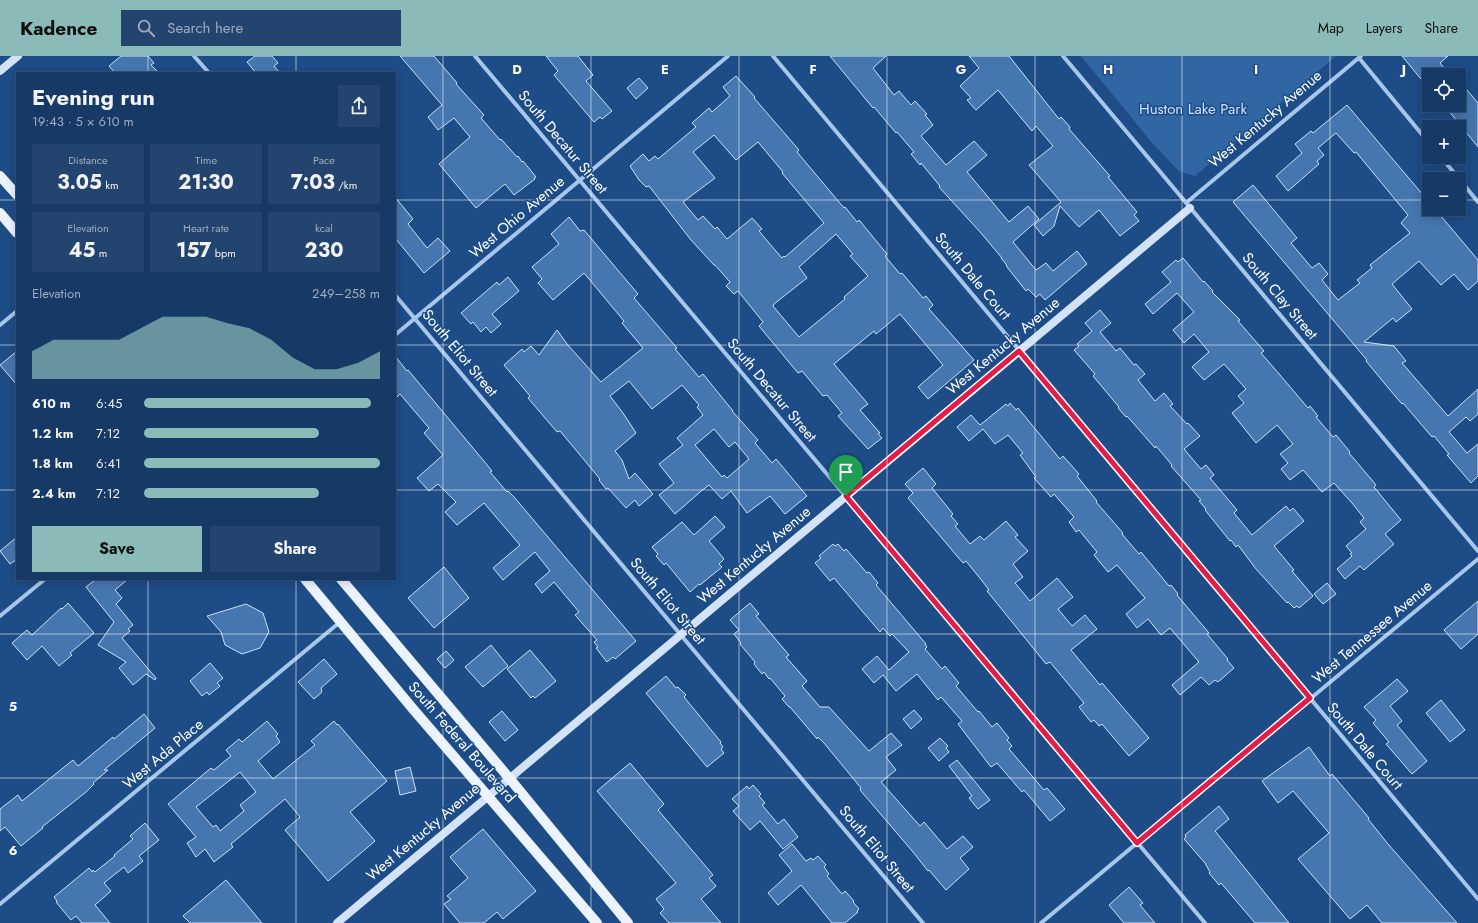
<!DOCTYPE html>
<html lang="en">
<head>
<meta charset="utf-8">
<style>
	:root { --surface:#163965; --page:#23446e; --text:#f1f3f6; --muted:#9eacbf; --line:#355379; --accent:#8bbbb9 }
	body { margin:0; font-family:Jost,sans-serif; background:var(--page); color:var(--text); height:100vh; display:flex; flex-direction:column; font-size:15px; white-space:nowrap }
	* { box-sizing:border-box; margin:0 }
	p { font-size:13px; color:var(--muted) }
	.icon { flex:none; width:22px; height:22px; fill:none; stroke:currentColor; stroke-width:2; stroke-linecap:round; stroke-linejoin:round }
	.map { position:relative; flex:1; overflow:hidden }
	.side { position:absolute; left:16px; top:16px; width:380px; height:508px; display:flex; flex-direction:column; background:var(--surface); border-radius:0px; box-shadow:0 2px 10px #0003,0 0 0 1px var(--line) }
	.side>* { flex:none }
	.controls { position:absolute; left:1422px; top:12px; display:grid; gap:8px }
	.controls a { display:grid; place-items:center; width:44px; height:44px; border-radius:0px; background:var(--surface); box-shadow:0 2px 10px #0003,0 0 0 1px var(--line); font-size:20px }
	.pin { position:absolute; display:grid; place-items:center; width:34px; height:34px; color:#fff; margin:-41px -17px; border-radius:50% 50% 50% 0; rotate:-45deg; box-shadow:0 0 4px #0007 }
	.pin .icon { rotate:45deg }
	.round { display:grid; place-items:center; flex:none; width:42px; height:42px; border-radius:0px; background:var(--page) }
	.headline { display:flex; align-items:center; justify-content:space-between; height:68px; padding:0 16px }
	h1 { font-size:22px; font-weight:700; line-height:30px }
	.metrics { display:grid; grid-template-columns:repeat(3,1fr); gap:6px; height:68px; padding:4px 16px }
	.metrics div { display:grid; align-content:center; border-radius:0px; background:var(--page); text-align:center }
	.metrics b { font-size:20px; font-weight:700 }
	.metrics small { font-size:11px; font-weight:400 }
	.metrics p { font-size:11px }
	.chart { height:112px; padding:8px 16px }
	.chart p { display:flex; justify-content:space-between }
	.chart svg { width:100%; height:72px; margin-top:4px; fill:var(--accent); opacity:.7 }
	.button { display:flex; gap:8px; margin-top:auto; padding:8px 16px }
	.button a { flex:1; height:46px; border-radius:0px; background:var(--accent); color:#111; font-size:16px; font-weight:700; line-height:46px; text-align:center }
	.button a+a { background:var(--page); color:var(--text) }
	ul { padding:0 16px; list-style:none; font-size:13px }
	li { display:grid; grid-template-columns:64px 48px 1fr; align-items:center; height:30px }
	li i { height:10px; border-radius:5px; background:var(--accent) }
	header { display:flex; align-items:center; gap:24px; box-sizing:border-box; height:56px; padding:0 20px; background:var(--accent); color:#111 }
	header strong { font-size:19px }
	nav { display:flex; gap:22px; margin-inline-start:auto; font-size:14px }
	.search { width:280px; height:36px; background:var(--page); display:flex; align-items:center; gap:10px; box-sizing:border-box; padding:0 14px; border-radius:0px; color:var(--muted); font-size:15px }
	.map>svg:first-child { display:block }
</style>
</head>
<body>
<header>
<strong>Kadence</strong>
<div class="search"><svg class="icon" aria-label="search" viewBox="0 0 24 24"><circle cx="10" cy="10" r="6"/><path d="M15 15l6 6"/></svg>Search here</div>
<nav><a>Map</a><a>Layers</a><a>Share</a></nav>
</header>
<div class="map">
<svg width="1478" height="867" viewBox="0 0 1478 867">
	<rect width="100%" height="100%" fill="#1d4c87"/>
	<path fill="#3166a4" d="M1081,0H1336L1195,120L1179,115L1153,88Z"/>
	<path fill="#4676b0" stroke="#cbe0f8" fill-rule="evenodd" d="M121,0H148L154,7L151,9L159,17H115L109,10Z
		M255,0H272L278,7L274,10L280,17H256L247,6Z
		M400,0H434L457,27L456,28L484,59L481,62L500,84L501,83L517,101L518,100L522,106L523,105L536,121L534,122L535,123L514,139L505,128L476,152L439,108L470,81L454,62L438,74L428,61L442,49Z
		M546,0H578L593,19L586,25L612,55L602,63L600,61L594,66L554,19L558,15Z
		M830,0H886L873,12L894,39L899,35L911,49L915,45L927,58L925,59L933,69L921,80L946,109L974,85L987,99L967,116L1009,166L1028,150L1039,163L1013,186L1036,214L1046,207L1053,215L1077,195L1087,208L1045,244L1040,238L1036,241L1028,233L1026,235L1007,211L1006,208L1001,202H1002L981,177L939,131L940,130L921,107L920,109L911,98L914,96L897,76L896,77L874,51L873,52Z
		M969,0H1009L1059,63L1061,61L1070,71L1069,73L1110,120L1108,121L1137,156L1134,159L1139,165L1120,180L1099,154L1079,171L1060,150L1054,170L1043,180L1034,169L1061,146L1029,109L1053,90L1036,70L1032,75L998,34L976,54L967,44L971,42L960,30L979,12Z
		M1402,0H1448L1440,7L1450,19H1425L1421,23Z
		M736,20L755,41L754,42L799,94L797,96L844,152L845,151L857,166L859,164L887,198L885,200L900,218L902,217L923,242L926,240L933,249L929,253L974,304L928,343L918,331L943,309L900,258L876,278L874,275L834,308L868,348L860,354L880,377L878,378L882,382L868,393L838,360L842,357L827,339L823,340L802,315L798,317L759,270L763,266L738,235L734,238L726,230L730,226L715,209H714L691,184L649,130L646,131L639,124L630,110L643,98L649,105L655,100L658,103L696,71L692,67L709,52L712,56L730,40L723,31ZM714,79L736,104L758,86L783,116L782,117L824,167L785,201L784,200L782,202L769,187L759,175L762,173L752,162L727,183L717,171L715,173L703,160L698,164L683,146L715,122L693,96ZM836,178L853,198L850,200L868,220L844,241L845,243L799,281L773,250L774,248L807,222L799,211Z
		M639,22L648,32L636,43L627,32Z
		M1467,34L1478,47V91L1444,49H1459V41Z
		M1347,49L1429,146V153H1435L1478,204V225L1468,234L1454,218L1441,229L1419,205L1392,228L1412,253L1396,266L1393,262L1364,286L1394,290L1406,305L1402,307L1448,360L1478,333V358L1470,365L1466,361L1449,376L1467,397L1478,388V420L1471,427L1447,399L1449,398L1434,380L1432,381L1403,347L1402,348L1390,334L1366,305L1367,304L1233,146L1253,129L1297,182L1291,187L1312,212L1319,207L1328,218L1322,224L1338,244L1360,227L1357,224L1372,212L1370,209L1410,177L1401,167L1408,159L1356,96L1354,97L1336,77L1318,92L1324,99L1317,105L1319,108L1288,135L1276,120L1302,97L1295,88L1311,75L1313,77Z
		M395,141L413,163L408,168L427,192L438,182L450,195L424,217L395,182Z
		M569,161L580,175L584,174L638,238L634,242L677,292L675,293L699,321L703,318L733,355H732L758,384L755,387L772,407L776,403L807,440L785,458L770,440L747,457L731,435L722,443L709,429L700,436L675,458L659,439L674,427L659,408L683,389L677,382L703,359L697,351L699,349L682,329L652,353L629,325L610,340L623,357L636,377L615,395L622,404L629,423L635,417L653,438L639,450L635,444L626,452L608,432L606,433L599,424L600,423L560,375L557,376L528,342L530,340L504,309L522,293L524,296L531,290L539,299L557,274L567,288L601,326L643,292L622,267L624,265L584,217L553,244L538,227L542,223L532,211L559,188L551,178ZM714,373L729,391L735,386L749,403L727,422L724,419L722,421L695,389Z
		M1183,202L1203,226L1204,225L1213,235L1212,236L1240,264L1238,265L1264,295L1261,297L1280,319L1308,352L1310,350L1318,360L1316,361L1333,381L1336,379L1350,396L1349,397L1376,429L1374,431L1401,464L1385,478L1394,488L1364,514L1360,510L1345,523L1337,513L1352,500L1350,498L1352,497L1346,490L1366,473L1360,466L1364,462L1352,447L1334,427L1322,436L1303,414L1290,424L1281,413L1288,407L1280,398L1293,388L1277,369L1256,387L1232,357L1244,347L1238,340L1246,333L1224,308L1204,324L1192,311L1209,296L1194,278L1184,287L1173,274L1194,256L1177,237L1153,258L1145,248L1171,226L1162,216L1176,204L1178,206Z
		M508,221L519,235L492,258L501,268L491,277L486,271L481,276L473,266L471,268L461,257L497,226L499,229Z
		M1100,254L1111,267L1100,276L1116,295L1120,292L1134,309L1136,308L1145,318L1138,324L1155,345L1164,337L1173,348L1170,350L1187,368L1188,367L1200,380L1184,393L1201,413L1206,409L1214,419L1210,422L1237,454L1234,457L1252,479L1286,450L1290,455L1293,452L1304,465L1274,490L1294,514L1292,515L1313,540L1299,552L1297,550L1294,552L1288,546L1287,547L1256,513L1238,489L1236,491L1231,484L1230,485L1205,454L1206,453L1199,445L1201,444L1171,410L1172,409L1156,390L1155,392L1127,360L1126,361L1118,352L1119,351L1093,320L1095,318L1074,294L1079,290L1077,288L1092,275L1085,267Z
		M17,295V329L0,309Z
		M395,300L407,315L408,314L483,404L492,415L490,416L507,436L508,435L514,441L636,585L615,603L613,601L607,606L596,592L598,591L594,586L597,584L575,559L579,556L554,526L542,537L535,528L550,515L535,496L503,524L493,512L520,489L484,447L457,469L445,456L456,446L438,428L429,435L417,422L443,399L424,377L429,372L400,338L395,343Z
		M1010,347L1016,354L1018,352L1060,403L1063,400L1079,418L1077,420L1097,445L1096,446L1123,477L1122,478L1139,498L1141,496L1169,530L1171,529L1178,538L1177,539L1209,577L1207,578L1228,603L1227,604L1234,612L1218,626L1215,624L1209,629L1201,621L1180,639L1172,629L1199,606L1170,572L1161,579L1148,563L1137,572L1126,558L1145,542L1117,509L1108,516L1094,499L1097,496L1079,474L1076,476L1069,466L1074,461L1054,438L1051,441L1034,422L1036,421L1020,399L1023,397L1008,379L995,388L983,373L969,385L957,371L971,359L980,369L1006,348L1008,350Z
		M923,412L936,428L932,432L953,458L951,460L958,468L955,470L970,488L980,480L984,484L1006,465L1018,479L1015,481L1028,495L1013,508L1023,521L1015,527L1030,545L1057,522L1073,541L1058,553L1072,570L1085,559L1097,573L1071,594L1100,629L1102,627L1149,682L1129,700L1102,668L1099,670L1094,664L1091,666L1079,651L1084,647L1050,606L1046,608L987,535L989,534L983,526L966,505L963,507L908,442L913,437L905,428Z
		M715,460L725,471L709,485L724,503L719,508L722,511L700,529L699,528L690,536L666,507L664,509L656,500L658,498L652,491L682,466L694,479Z
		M17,481V503L10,508L0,495Z
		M833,488L835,490L838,488L844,495L846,493L867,517L869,516L878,527L876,529L926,588H925L927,591L925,593L942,613L945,610L959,627L956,630L978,656L979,655L992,671L997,667L1009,682L1007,684L1012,690L1009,693L1044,734L1047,732L1065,753L1050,765L1024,734L1022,736L997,707L991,711L958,668L962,665L941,641L938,644L917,618L896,635L883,619L874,627L862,613L877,600L889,614L909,596L892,578L890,580L883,572L880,576L834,522L830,525L815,507L821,502L819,500Z
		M444,511L469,542L434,572L408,542Z
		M96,523H128L115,534L122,542L116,548L133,569L128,573L130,575L122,582L156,622L155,624L146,618L133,629L119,612L126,606L98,589L114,566L86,531Z
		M1327,527L1336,538L1323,548L1314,538Z
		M1478,545V578L1461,593L1444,574Z
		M68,547L94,577L70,597L72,599L59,610L42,590L27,604L12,587L27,574L32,579L61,552L62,553Z
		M750,547L759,558L756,560L789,599L786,601L807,625L802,630L820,651H829L869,695L891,677L902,689L886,701L896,714L881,726L920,770L924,766L947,793L963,780L973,791L960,802L969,813L946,834L929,814L928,815L913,796L860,734L861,732L824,687L818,681L817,683L790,651H789L782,643L785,640L770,622L769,623L764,616L762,618L754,608L755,606L740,588L741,587L734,578L739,574L730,564Z
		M246,548L263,557L269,576L260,592L242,598L225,589L221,576L207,560Z
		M491,589L508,610L483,631L465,611Z
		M530,594L556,625L535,642L533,640L531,642L507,613Z
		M446,595L454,604L445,612L437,603Z
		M324,603L337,618L321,632L322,636L314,643L298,626Z
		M210,607L223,622L217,627L220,630L209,639L207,636L202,640L190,625Z
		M666,620L676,632L678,631L686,639L684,641L721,686L720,687L723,691L721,693L724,697L707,711L646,637Z
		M1397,623L1408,635L1390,650L1402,665L1397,669L1427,705L1412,718L1386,688L1389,686L1373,667L1376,664L1364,651Z
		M1441,644L1465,674L1450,686L1426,657Z
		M914,654L922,663L911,673L903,663Z
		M502,655L518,674L505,685L489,666Z
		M144,658L155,672L104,714H108L93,727L94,728L86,736L42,771L43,772L21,790L5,771L0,775V753L18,739L22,745L73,704L78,710L113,681L114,683Z
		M267,665L278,678L276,680L280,686L258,705L273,723L315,689L311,685L334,665L337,669L338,668L387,725L350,756L375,785L328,825L285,774L300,761L285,743L231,788L233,791L214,806L205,793L196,801L187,787L196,781L168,748L211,712L214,714L231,700L226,694L239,683L242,686ZM240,716L256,736L240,749L244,755L220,775L216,769L213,771L196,751Z
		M940,682L948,690L946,692L949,696L939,705L928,692Z
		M1309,691L1330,720L1332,718L1369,762L1368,763L1388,788L1457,867H1382L1367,849L1350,863L1298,803L1329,777L1293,735L1278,747L1262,725Z
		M957,704L990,744L978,753L969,742L972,740L949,710Z
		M630,707L664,748L658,754L713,819L709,822L716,830L701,843L721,867H669L660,857L664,853L656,843L676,827L597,735Z
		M410,711L416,735L400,739L395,715Z
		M753,729L761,738L759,740L765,747L762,749L778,768L784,763L798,781L783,793L760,765L750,774L733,755L739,750L732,743L747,730L749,733Z
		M1219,750L1229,763L1215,775L1289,867H1255L1221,827L1219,829L1209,817L1210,816L1205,807L1184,783L1186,781L1185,779Z
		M145,767L159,784L139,800L143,805L128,817L124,811L104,827L111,835L95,849L110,867H82L76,860L71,864L56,846L57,845L54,841L89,812L92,816L93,814L95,816L115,800L114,799L133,783L130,780Z
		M483,773L536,835L503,863L497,856L484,867H460L444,848L451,843L447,840L468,822L450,801Z
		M792,788L806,805L811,802L813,804L818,800L826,809L824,811L829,818L827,820L842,838L845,835L854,845L853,846L859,853L857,855L858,856L845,867H832L801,829L778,849L768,837L792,815L779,799Z
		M226,824L262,867H190L183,860Z
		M1129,831L1143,847L1140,849L1155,867H1124L1109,849Z"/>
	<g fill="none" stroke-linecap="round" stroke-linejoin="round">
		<path stroke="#a6c6eb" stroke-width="4" d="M194,0L209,17
			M475,0L1205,867
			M773,0L1478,843
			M1063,0L1478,495
			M1359,2L1429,87
			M1441,101L1478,146
			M1186,147L1361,0
			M395,239L923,867
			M0,269L17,255
			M395,279L728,0
			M0,560L45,523
			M0,848L340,566
			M1041,867L1478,503"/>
		<path stroke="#d2e3f8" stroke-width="8" d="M0,15L18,0
			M337,867L1190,152"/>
		<path stroke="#ebf3fe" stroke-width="10" d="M0,120L17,139
			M0,157L17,177
			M305,523L413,653L597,867
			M341,523L510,723L628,867"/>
	</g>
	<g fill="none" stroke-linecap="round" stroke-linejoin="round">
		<defs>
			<path id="route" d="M1019,295L1310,642L1137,787L846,440Z"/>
		</defs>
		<use href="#route" stroke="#fff" stroke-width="8"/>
		<use href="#route" stroke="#e11d48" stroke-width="5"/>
	</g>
	<path fill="none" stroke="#fff" stroke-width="1" stroke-opacity="0.55" d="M148,0V17M296,0V17M443,0V867M591,0V867M739,0V867M887,0V867M1035,0V867M1182,0V867M1330,0V867M0,144H17M395,144H1429M1459,144H1478M0,289H17M395,289H1478M0,434H17M395,434H1478M148,523V867M296,523V867M0,578H1478M0,722H1478"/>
	<g text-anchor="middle" stroke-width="3" stroke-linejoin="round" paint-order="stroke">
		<g font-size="15" fill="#cbe0f8" stroke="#1d4c87">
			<text x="1193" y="58">Huston Lake Park</text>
		</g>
		<g font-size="15" fill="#fff" stroke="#1d4c87">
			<text transform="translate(1265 63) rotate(-40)" y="5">West Kentucky Avenue</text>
			<text transform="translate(563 86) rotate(50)" y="5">South Decatur Street</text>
			<text transform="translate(517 161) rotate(-40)" y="5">West Ohio Avenue</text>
			<text transform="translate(973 220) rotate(50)" y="5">South Dale Court</text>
			<text transform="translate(1280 240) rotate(50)" y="5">South Clay Street</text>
			<text transform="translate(1003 290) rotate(-40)" y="5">West Kentucky Avenue</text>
			<text transform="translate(460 297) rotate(50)" y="5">South Eliot Street</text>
			<text transform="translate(772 334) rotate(50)" y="5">South Decatur Street</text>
			<text transform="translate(754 499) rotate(-40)" y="5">West Kentucky Avenue</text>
			<text transform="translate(668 545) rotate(50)" y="5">South Eliot Street</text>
			<text transform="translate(1372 576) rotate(-40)" y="5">West Tennessee Avenue</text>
			<text transform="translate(462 686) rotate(49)" y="5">South Federal Boulevard</text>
			<text transform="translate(1365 690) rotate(50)" y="5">South Dale Court</text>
			<text transform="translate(163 698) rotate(-40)" y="5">West Ada Place</text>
			<text transform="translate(423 776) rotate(-40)" y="5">West Kentucky Avenue</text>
			<text transform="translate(877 793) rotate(50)" y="5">South Eliot Street</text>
		</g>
	</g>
	<g font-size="13" text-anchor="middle" font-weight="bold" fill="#fff" stroke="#1d4c87" stroke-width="3" stroke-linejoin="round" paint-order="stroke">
		<text x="517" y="18">D</text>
		<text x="665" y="18">E</text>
		<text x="813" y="18">F</text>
		<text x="961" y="18">G</text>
		<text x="1108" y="18">H</text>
		<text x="1256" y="18">I</text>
		<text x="1404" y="18">J</text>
		<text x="13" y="655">5</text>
		<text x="13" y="799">6</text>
	</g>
</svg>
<div class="controls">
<a><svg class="icon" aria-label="locate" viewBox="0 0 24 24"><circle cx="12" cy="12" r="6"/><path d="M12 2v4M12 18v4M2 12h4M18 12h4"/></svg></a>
<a>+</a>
<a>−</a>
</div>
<div class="pin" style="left:846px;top:440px;background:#1e9e55"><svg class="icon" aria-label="arrive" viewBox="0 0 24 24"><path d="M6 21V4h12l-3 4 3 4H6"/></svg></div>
<section class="side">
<div class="headline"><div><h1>Evening run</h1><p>19:43 · 5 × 610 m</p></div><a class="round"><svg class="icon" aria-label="share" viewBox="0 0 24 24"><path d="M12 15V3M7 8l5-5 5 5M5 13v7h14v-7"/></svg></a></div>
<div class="metrics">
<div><p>Distance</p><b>3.05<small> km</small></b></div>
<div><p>Time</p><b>21:30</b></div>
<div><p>Pace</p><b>7:03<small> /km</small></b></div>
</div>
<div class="metrics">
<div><p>Elevation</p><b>45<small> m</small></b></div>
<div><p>Heart rate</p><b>157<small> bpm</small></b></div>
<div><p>kcal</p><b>230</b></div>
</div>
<div class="chart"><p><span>Elevation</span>249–258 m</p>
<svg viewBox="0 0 160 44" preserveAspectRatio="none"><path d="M0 44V27L10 20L20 20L30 20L40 20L50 13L60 6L70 6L80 6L90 10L100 13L110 20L120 31L130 38L140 38L150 34L160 27V44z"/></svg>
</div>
<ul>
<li><b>610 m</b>6:45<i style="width:96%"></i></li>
<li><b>1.2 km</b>7:12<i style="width:74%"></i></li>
<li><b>1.8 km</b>6:41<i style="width:100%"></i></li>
<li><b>2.4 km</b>7:12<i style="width:74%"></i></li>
</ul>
<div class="button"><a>Save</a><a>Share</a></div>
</section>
</div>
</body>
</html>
